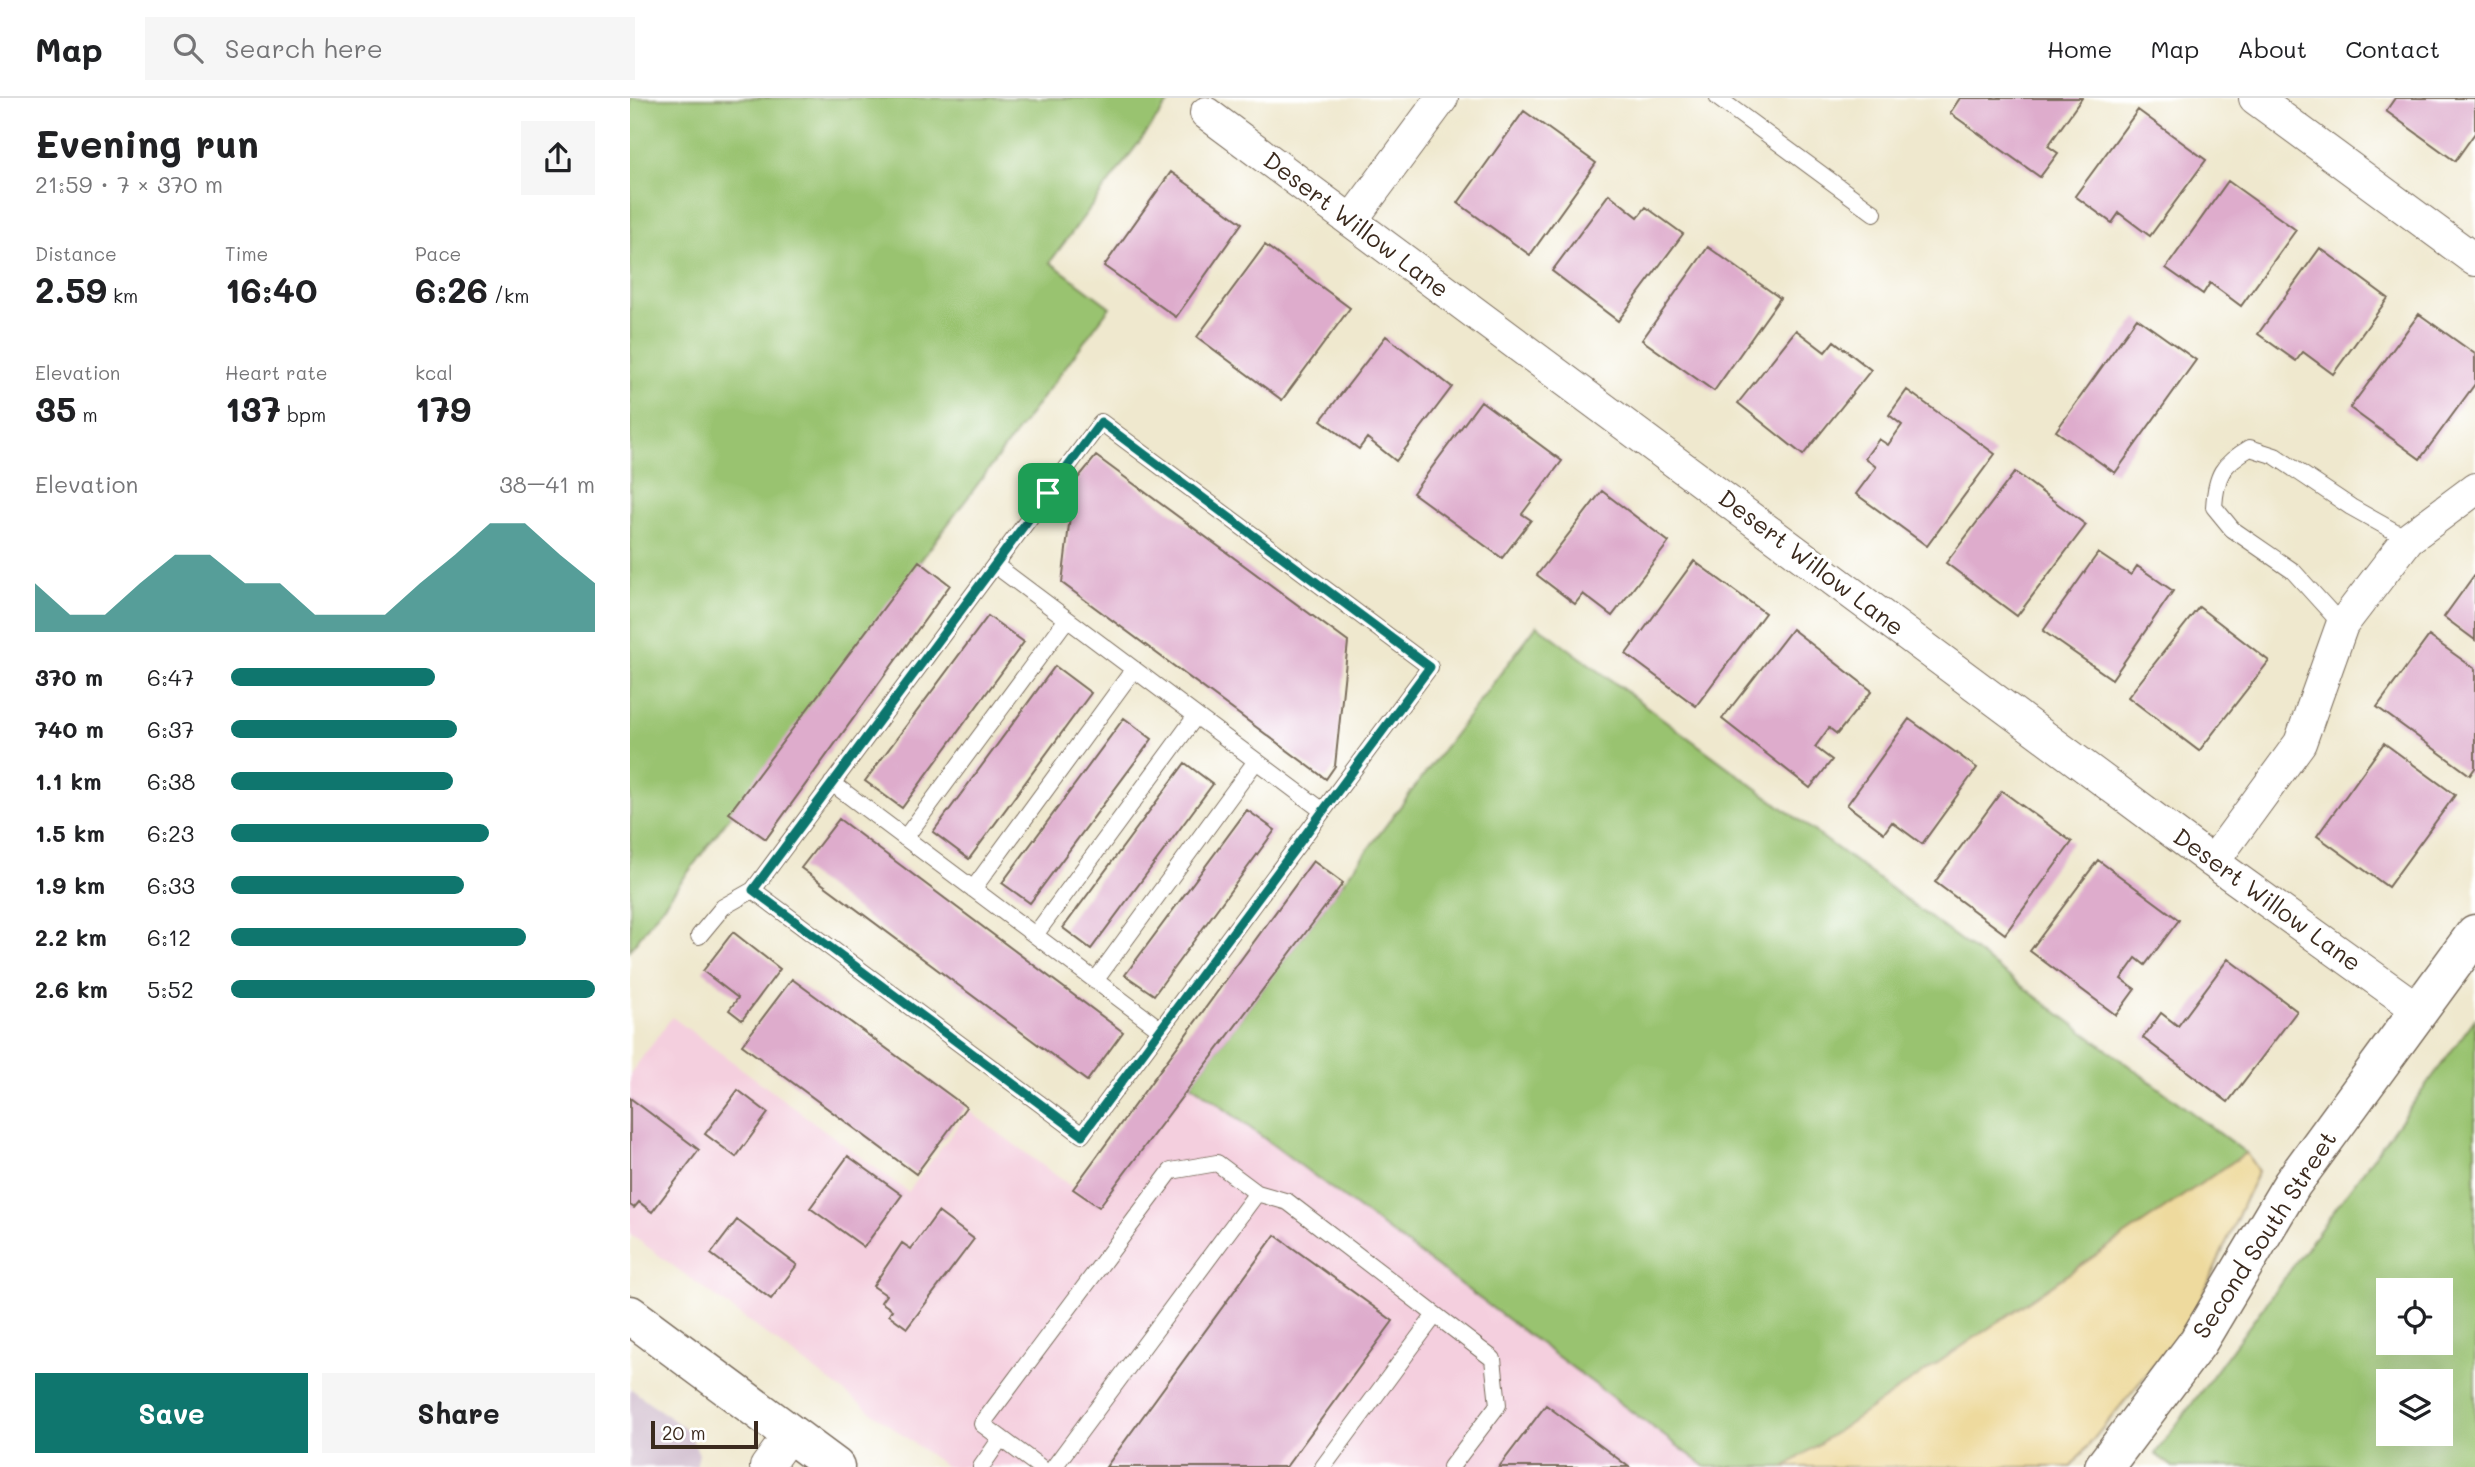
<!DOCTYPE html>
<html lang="en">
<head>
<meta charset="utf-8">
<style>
	:root { --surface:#fff; --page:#f6f6f6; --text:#202124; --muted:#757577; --line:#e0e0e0; --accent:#0f766e }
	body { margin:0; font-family:Mali,sans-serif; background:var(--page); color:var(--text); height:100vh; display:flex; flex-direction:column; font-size:26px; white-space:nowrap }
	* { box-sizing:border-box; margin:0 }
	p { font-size:23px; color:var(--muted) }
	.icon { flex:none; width:38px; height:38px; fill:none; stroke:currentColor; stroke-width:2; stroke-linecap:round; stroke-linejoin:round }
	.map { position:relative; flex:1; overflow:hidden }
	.details { display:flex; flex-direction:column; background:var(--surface); width:630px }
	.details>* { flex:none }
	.controls { position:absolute; left:1746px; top:1180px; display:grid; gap:14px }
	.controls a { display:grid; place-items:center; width:77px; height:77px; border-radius:0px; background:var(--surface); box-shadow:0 7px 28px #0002; font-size:35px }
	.scale { position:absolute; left:21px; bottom:18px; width:107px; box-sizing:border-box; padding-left:7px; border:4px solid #3b2a1e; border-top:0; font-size:19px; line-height:24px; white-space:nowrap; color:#3b2a1e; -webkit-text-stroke:5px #fff; paint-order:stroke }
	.pin { position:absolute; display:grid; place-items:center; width:60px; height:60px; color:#fff; margin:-30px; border-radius:14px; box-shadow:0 4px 10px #0006 }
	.round { display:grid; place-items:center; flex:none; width:74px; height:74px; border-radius:0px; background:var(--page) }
	.head { display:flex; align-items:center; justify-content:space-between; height:119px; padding:0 35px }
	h1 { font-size:38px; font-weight:700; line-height:52px }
	.stats { display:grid; grid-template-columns:repeat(3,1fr); gap:10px; height:119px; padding:7px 35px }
	.stats div { display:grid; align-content:center }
	.stats b { font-size:35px; font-weight:700 }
	.stats small { font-size:19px; font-weight:400 }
	.stats p { font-size:19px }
	.chart { height:196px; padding:14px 35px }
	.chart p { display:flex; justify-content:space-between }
	.chart svg { width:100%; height:126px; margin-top:7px; fill:var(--accent); opacity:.7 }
	.cta { display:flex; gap:14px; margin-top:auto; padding:14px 35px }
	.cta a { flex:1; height:80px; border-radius:0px; background:var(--accent); color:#fff; font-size:28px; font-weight:700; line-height:80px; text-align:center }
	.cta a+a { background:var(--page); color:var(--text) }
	ul { padding:0 35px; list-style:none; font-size:23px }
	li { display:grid; grid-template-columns:112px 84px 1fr; align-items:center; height:52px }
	li i { height:18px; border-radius:9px; background:var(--accent) }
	header { display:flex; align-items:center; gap:42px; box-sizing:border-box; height:98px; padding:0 35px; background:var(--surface); border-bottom:2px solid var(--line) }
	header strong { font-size:33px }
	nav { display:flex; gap:38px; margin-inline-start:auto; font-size:24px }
	.search { width:490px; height:63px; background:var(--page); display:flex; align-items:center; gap:18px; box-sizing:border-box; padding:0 24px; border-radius:0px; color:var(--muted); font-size:26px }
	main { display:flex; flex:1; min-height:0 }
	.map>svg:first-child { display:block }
</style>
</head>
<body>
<header>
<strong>Map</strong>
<div class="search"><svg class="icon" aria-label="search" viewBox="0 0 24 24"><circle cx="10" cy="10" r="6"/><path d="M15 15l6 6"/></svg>Search here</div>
<nav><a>Home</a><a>Map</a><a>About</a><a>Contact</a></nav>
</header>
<main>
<section class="details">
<div class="head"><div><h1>Evening run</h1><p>21:59 · 7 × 370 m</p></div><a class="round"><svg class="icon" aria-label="share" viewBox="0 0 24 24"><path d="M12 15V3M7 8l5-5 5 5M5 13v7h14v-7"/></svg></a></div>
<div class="stats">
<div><p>Distance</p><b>2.59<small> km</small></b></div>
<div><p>Time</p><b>16:40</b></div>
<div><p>Pace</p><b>6:26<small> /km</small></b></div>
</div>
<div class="stats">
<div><p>Elevation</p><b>35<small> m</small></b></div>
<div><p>Heart rate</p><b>137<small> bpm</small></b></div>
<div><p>kcal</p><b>179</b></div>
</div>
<div class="chart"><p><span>Elevation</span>38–41 m</p>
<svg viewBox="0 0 160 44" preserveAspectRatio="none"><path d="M0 44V27L10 38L20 38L30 27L40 17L50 17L60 27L70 27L80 38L90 38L100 38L110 27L120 17L130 6L140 6L150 17L160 27V44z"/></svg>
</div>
<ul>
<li><b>370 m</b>6:47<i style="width:56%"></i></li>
<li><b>740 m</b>6:37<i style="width:62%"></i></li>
<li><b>1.1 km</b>6:38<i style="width:61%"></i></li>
<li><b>1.5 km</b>6:23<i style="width:71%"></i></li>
<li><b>1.9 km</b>6:33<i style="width:64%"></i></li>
<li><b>2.2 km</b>6:12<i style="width:81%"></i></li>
<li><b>2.6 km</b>5:52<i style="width:100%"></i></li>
</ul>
<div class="cta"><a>Save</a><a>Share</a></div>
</section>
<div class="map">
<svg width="1845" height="1369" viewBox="0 0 1845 1369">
	<rect width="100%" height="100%" fill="#fff"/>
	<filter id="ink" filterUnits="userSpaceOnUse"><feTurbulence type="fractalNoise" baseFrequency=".0143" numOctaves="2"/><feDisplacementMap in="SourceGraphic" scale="14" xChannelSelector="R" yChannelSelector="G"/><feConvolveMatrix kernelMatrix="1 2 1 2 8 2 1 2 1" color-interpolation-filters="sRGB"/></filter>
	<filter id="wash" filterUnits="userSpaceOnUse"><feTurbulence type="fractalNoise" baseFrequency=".00686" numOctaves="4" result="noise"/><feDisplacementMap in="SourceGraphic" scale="28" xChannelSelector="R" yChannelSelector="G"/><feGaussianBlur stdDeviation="1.57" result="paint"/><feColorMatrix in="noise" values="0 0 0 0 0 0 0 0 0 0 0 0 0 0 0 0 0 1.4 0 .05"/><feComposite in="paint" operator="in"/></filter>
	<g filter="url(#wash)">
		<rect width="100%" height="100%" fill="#efe8ce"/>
		<path fill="#f4cfde" d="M42,919L278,1094L339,1013L469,1109L561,986L1076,1369H316L0,1136V976Z"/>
		<path fill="#d0bdce" d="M0,1290L58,1333L69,1356L66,1369H0Z"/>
		<path fill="#99c36f" stroke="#6a7646" stroke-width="2" fill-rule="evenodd" d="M0,0H542L420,164L480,209L0,852Z
			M907,527L1616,1055L1155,1369H1076L561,986Z
			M1845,921V1369H1543L1525,1356ZM1759,1192H1811V1244H1759ZM1759,1283H1811V1335H1759Z"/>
		<path fill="#eeda9e" stroke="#94825e" stroke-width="2" d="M1616,1055L1628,1073L1563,1219L1441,1369H1155Z"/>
		<g id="blocks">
			<path fill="#deaccc" d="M1330,0H1452L1418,48L1428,55L1410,79L1320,15Z
				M1765,0H1845V35L1825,63L1756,13Z
				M1508,12L1576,62L1520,138L1489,115L1482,125L1445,98Z
				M894,13L966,65L900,157L828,105Z
				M541,74L612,125L546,219L474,168Z
				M1598,83L1666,132L1611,208L1580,185L1573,196L1536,170Z
				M979,96L1008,119L1016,109L1053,136L988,223L922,173Z
				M635,147L720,210L652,302L567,239Z
				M1078,149L1150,200L1084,293L1012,242Z
				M1690,150L1758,200L1703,276L1673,254L1666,263L1628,236Z
				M1789,216L1845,256V286L1790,361L1720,310Z
				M1507,220L1566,262L1485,375L1426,333Z
				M1166,232L1195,254L1204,243L1241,272L1173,357L1108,305Z
				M756,238L822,289L766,363L737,340L729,351L691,322Z
				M1277,292L1365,356L1297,448L1226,396L1246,369L1235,360L1249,341L1258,347L1272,327L1259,317Z
				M851,303L932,363L892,416L901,422L872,460L783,395Z
				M466,358L718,544L705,668L696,681L432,485L444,385Z
				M1385,374L1456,427L1387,518L1316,465Z
				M972,393L1039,444L982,518L953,496L945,506L907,477Z
				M1468,455L1501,477L1507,468L1543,493L1482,581L1413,533Z
				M289,463L320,487L136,741L99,715Z
				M1064,463L1135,515L1066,608L996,556Z
				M1845,476V542L1814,519Z
				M1569,509L1639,563L1569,653L1498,599Z
				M358,518L394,544L272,710L235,683Z
				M1162,531L1242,593L1207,636L1199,630L1185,649L1202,662L1180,690L1092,621Z
				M1799,538L1845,571V670L1840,677L1747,609Z
				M425,568L461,595L339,761L303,734Z
				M494,620L522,641L400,805L372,785Z
				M1279,621L1347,670L1292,746L1262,724L1254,735L1217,707Z
				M1754,645L1825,697L1758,789L1687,738Z
				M555,665L583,686L461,851L433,830Z
				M1372,693L1442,744L1375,836L1305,784Z
				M617,712L645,732L524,897L495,877Z
				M209,721L493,934L457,983L171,770Z
				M1468,762L1549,822L1515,867L1506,860L1491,881L1505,891L1486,917L1400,853Z
				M683,763L713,785L469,1109L443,1091Z
				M103,834L150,871L112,922L99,912L108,900L73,873Z
				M1598,861L1667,913L1598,1004L1513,940L1531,915L1548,928Z
				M162,881L336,1009L286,1076L112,947Z
				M108,992L138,1015L106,1059L75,1036Z
				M0,1000L69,1052L22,1114L9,1104L4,1110L0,1107Z
				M218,1058L272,1097L234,1149L180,1110Z
				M308,1114L344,1141L277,1230L259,1217L262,1212L251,1204L256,1197L243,1188L272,1145L281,1151Z
				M107,1122L167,1167L141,1201L81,1156Z
				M645,1137L763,1223L656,1369H476Z
				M916,1307L999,1369H869Z"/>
		</g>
	</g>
	<g filter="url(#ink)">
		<use href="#blocks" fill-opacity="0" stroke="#7a6c5c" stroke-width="2"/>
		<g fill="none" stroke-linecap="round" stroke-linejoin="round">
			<defs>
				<path id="lane" d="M1088,0L1244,115
					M471,324L800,569L452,1037L123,792Z
					M365,467L693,713
					M1712,527L1663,473L1602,431L1584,409C1586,377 1592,366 1620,350L1645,358L1721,409L1778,441
					M202,685L530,931
					M275,740L437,521
					M343,791L504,571
					M405,837L566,618
					M69,838L93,809L123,792
					M465,883L626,663
					M351,1369L371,1340
					M410,1369L352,1326L541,1073L587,1065L627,1095L658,1104L863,1261L868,1307L821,1369
					M424,1369L627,1095
					M693,1369L805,1217"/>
				<path id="street" d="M1625,0L1845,162
					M576,15L1583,764L1789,912
					M721,123L812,0
					M1583,764L1670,645L1712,527L1778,441L1845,391
					M136,1369L160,1336"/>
				<path id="secondary" d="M0,1217L205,1369
					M1474,1369L1568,1244L1662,1086L1845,836"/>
			</defs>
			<use href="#lane" stroke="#7a6c5c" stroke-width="18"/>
			<use href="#street" stroke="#7a6c5c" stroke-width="34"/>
			<use href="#secondary" stroke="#7a6c5c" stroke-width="41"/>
			<use href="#lane" stroke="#fff" stroke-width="16"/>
			<use href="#street" stroke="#fff" stroke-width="32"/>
			<use href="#secondary" stroke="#fff" stroke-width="38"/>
		</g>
	</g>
	<g fill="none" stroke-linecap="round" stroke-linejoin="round" filter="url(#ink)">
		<defs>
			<path id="route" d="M471,324L800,569L452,1037L123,792Z"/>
		</defs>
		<use href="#route" stroke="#fff" stroke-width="14"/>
		<use href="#route" stroke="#0f766e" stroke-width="9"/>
	</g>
	<g text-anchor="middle" stroke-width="7" stroke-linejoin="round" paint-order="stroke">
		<g font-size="24" fill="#3b2a1e" stroke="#fff">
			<text transform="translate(726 127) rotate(37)" y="8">Desert Willow Lane</text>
			<text transform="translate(1181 465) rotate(37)" y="8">Desert Willow Lane</text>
			<text transform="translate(1637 802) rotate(36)" y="8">Desert Willow Lane</text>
			<text transform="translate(1635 1137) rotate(-57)" y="8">Second South Street</text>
		</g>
	</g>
</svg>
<div class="controls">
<a><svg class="icon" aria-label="locate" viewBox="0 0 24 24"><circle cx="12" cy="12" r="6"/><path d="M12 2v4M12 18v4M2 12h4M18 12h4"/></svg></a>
<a><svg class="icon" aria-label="layers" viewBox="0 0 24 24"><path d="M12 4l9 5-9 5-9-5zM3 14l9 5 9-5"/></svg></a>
</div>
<div class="scale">20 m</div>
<div class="pin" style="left:418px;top:395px;background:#1e9e55"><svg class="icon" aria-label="arrive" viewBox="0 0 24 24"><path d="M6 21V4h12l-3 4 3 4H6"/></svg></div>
</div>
</main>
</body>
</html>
